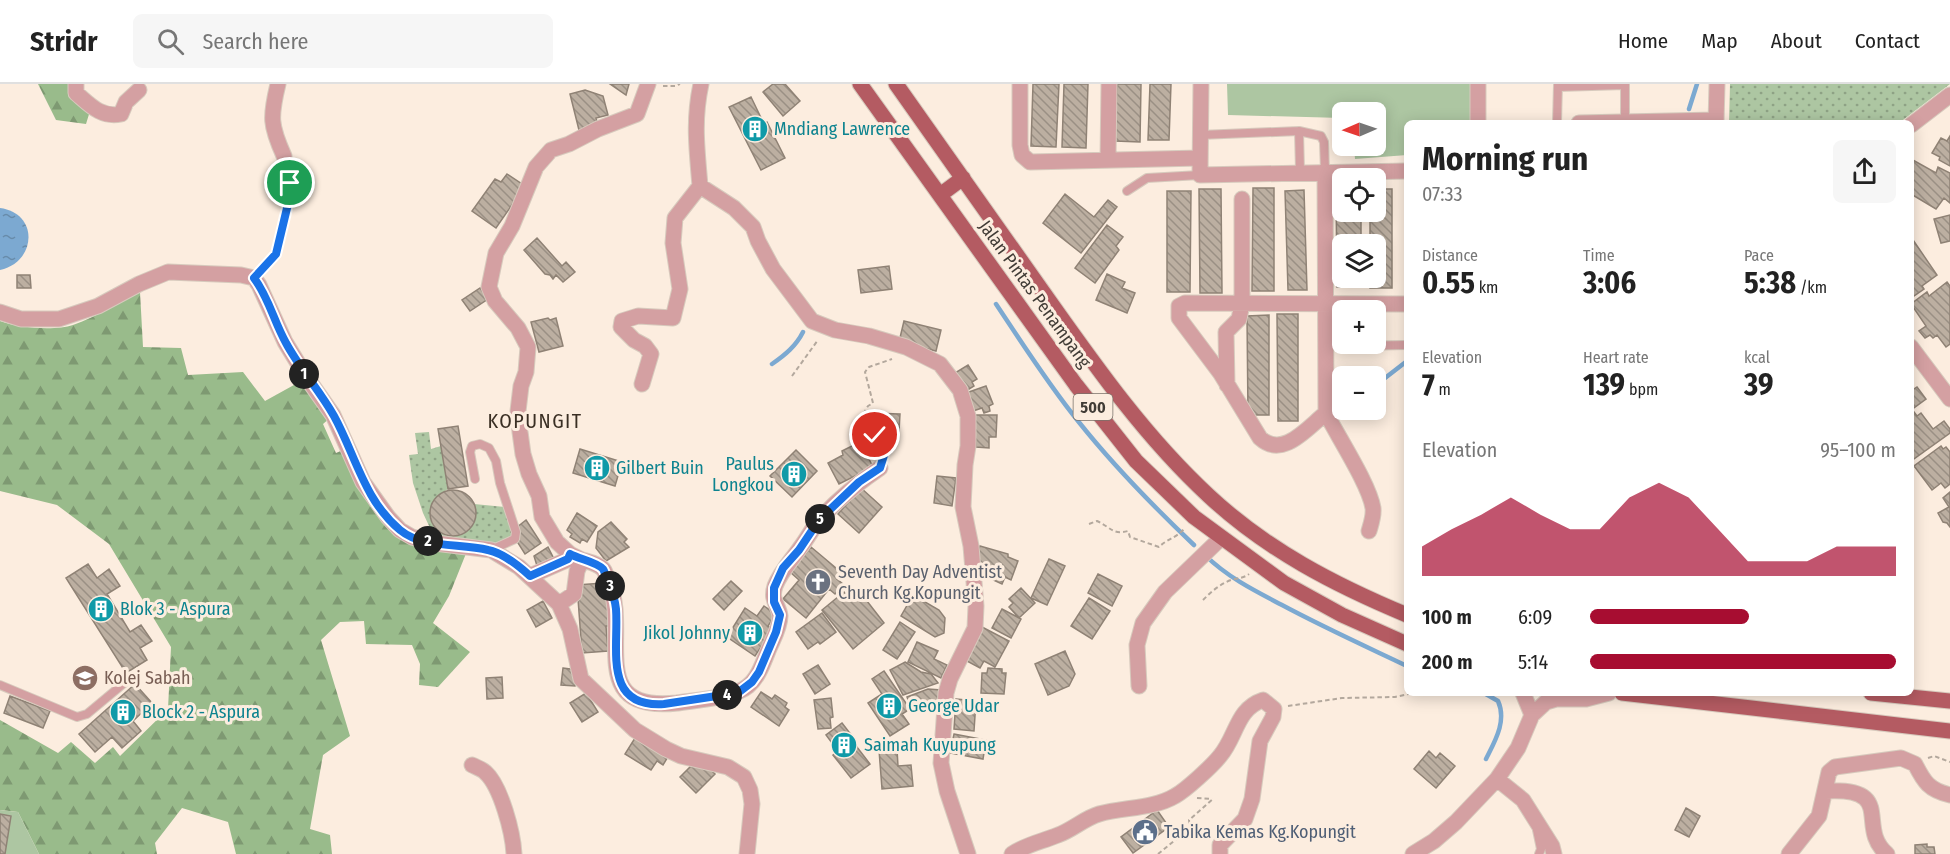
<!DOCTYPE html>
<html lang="en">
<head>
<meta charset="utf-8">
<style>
	:root { --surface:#fff; --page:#f6f6f6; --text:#222; --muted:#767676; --line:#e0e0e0; --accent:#a70d31 }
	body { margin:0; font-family:"Fira Sans Condensed",sans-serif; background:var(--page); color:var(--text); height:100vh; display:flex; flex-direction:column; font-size:22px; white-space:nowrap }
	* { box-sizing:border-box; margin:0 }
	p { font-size:20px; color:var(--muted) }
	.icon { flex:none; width:33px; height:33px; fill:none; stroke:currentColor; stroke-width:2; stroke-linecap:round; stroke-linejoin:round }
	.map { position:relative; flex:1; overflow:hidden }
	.panel { position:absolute; left:1404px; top:36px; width:510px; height:576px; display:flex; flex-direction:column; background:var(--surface); border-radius:9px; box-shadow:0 3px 15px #0003 }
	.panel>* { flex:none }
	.needle { width:39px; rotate:268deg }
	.fabs { position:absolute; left:1332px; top:18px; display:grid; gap:12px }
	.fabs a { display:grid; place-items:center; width:54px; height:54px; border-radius:9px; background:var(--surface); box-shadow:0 3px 15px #0003; font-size:30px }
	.pin { position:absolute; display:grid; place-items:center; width:51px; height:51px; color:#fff; margin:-26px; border:3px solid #fff; border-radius:50%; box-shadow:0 2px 6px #0007 }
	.km { position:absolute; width:30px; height:30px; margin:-15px; border-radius:50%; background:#222; color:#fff; font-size:16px; line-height:30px; text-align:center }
	.round { display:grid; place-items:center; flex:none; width:63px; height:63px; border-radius:9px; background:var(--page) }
	.summary { display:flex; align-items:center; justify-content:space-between; height:102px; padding:0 18px }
	h1 { font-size:33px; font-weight:700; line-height:45px }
	.metrics { display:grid; grid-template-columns:repeat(3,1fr); gap:9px; height:102px; padding:6px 18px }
	.metrics div { display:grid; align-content:center }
	.metrics b { font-size:30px; font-weight:700 }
	.metrics small { font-size:16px; font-weight:400 }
	.metrics p { font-size:16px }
	.chart { height:168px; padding:12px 18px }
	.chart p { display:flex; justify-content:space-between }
	.chart svg { width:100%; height:108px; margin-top:6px; fill:var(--accent); opacity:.7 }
	ul { padding:0 18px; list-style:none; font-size:20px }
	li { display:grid; grid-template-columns:96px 72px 1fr; align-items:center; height:45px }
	li i { height:15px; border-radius:8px; background:var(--accent) }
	header { display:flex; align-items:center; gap:36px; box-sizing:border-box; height:84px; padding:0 30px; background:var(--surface); border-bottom:2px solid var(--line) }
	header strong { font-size:28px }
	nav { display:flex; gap:33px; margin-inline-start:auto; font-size:21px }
	.search { width:420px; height:54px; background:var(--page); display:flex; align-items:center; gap:15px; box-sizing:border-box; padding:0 21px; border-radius:9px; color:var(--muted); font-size:22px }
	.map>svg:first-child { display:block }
</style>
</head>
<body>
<header>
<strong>Stridr</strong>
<div class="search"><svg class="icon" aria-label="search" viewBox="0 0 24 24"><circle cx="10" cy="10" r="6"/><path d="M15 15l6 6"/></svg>Search here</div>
<nav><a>Home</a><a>Map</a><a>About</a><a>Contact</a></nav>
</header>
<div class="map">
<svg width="1950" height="770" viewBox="0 0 1950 770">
	<defs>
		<pattern id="grass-dots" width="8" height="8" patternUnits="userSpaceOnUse" patternTransform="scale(1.5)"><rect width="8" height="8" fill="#adc6a2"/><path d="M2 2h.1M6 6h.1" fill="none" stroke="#8ea285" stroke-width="1.8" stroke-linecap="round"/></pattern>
		<pattern id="forest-firs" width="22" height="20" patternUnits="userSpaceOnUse" patternTransform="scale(1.5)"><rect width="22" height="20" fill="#99bb8b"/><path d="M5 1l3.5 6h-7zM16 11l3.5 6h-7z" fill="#7e9972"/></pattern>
		<pattern id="water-ripples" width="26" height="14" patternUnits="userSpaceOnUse" patternTransform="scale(1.5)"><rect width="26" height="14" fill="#7ca9d1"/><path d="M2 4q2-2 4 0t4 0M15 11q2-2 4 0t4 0" fill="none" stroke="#678baa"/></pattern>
		<pattern id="building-back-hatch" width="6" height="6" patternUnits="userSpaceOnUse" patternTransform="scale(1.5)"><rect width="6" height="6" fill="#bcafa1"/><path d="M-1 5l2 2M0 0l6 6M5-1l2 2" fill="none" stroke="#9a9084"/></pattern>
	</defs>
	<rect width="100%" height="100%" fill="#fceddf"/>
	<path fill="url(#grass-dots)" d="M1730,0H1950L1899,39H1729Z
		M429,348L431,365L441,362L448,405C408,429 444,467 468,446C476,439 476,430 474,420L505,423L512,443L513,453L502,459L459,456L445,453L430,444L423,429L413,399L409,371L418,370L415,349Z"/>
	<path fill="url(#forest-firs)" d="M38,0H71L90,27L86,40L56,36Z
		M140,208L143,263L181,264L188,291L243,288L265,317L303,296L330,334L323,340L336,369L343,366L385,435L467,467L449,512L433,539L470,568L438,603L419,601L420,580L412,561L366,560L364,537L340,538L321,556L350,652L323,671L310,745L330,751L332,770H236L228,738L182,724L155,759L157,770H39L18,728L0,726V636L58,669L71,658L95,679L113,663L120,672L168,625L171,563L109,460L57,421L0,407V237C18,244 55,247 73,241C96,233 118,219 140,208Z"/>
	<path fill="#adc6a2" d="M1227,0H1473L1475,39H1407V71L1355,75L1354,62H1376V28H1342V34L1228,31Z
		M0,726L18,728L39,770H0Z"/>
	<path fill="url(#water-ripples)" d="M0,124C39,129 37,178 0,186Z"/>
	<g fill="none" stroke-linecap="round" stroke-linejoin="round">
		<path stroke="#7ca9d1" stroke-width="4.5" d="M1689,25L1697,0
			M996,220C1022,259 1048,300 1078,337C1113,381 1153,422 1194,461
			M772,280C785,271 796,262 803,248
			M1376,301L1407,277
			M1339,328L1342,325
			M1205,471C1227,493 1255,507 1282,521C1323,543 1365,562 1407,582
			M1484,609L1498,617C1507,637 1495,657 1486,675"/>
	</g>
	<path fill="url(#building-back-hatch)" stroke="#8f8275" stroke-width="1.5" d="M610,0H629L626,11Z
		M773,0H785L800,17L783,32L763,8Z
		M1033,0H1059L1056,63L1031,62Z
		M1064,0H1088L1086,64L1062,63Z
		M1117,0H1141L1140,58L1115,57Z
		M1150,0H1171L1169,56H1148Z
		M585,6L603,12L608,31L596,34L598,42L579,46L570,10Z
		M751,13L764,40L767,38L785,74L761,86L729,23Z
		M1950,52V82L1939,76L1940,73L1932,69L1941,54L1947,57Z
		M1911,75L1936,89L1938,83L1950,89V119L1944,114L1936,125L1911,110Z
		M507,90L525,102L496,144L472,127L495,95L501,98Z
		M1253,104H1274V207H1252Z
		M1336,104H1342V128H1361V160H1342V194H1361V203H1337Z
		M1199,105H1221L1222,209H1200Z
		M1376,105H1392V204H1370V194H1376V160H1370V128H1376Z
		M1304,106L1307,206H1288L1285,107Z
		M1167,107H1191L1190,208H1167Z
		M1065,110L1094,133L1108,116L1117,123L1081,169L1043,139Z
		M1950,131V157L1941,159L1934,135Z
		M1107,141L1123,153L1116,162L1119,166L1095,199L1075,184Z
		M1911,153L1937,191L1922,202L1924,205L1911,214Z
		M537,154L562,182L566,178L575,188L563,198L556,191L553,195L550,191L545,190L524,166Z
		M889,182L892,205L861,209L858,186Z
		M1107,190L1125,198L1122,204L1135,209L1127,229L1096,216Z
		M17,191H30L31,204H17Z
		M1947,198L1950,202V260L1946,263L1937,251L1933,254L1930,251L1925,254L1919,247L1926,242L1911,220L1927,208L1929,212Z
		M480,204L488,215L470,227L462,216Z
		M1277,230H1298V337H1278Z
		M1269,231V331H1248L1247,232Z
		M548,234L550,236L556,234L563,262L539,268L531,238Z
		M904,237L941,246L936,267L899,258Z
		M968,281L977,295L972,298L974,302L966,307L955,289Z
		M986,302L993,320L989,322L990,327L984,329L982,324L973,327L966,309Z
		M1917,303L1926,315L1911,326V307Z
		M1914,328L1917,332L1921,329L1933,345L1944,337L1950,345V349L1911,377V330Z
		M868,329L900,330L899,347L867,346Z
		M974,331H997L996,353H989V364L976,363Z
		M458,342L468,402L448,405L438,345Z
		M860,358L873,383L839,400L828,379L843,371L842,367Z
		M1941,362L1943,365L1946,363L1950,368V400L1945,404L1941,399L1932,406L1914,382Z
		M580,365L622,378L615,402L573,389Z
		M796,366L817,387L792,413L770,392Z
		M937,392L956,394L952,422L934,419Z
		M861,404L882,423L859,449L838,430Z
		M430 429a23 23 0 1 1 46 0a23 23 0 1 1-46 0Z
		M1950,408V443L1947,439L1943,438L1938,429L1949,423L1943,414Z
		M577,429L597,442L587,458L582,455L580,459L570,453L572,450L567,446Z
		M526,436L541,459L525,470L511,448Z
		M611,438L627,455L624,458L629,463L606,477L596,464L598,448Z
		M980,462L1008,470V473L1018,477L1011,496L1005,493L1002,500L985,492L987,487L973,480Z
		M548,463L555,477L538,485L534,472Z
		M811,463L842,489L837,495L843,500L835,510L829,505L806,534L783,515L799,496L790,488Z
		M1049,475L1065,482L1047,521L1031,514Z
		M88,480L97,494L109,485L120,502L107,510L130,548L141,541L152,557L140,564L147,576L126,589L66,494Z
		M1098,490L1122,502L1112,522L1088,509Z
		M731,497L742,507L724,526L713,515Z
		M603,499L604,515L609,514L611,542H606L608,567L582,569L577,501Z
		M1021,504L1035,519L1019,534L1009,523L1013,519L1009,515Z
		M844,508L850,515L860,508L884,539L853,565L822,526Z
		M913,511L939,526L945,534L944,549L935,553L901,532Z
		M1089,514L1110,527L1092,555L1071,542Z
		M543,517L552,534L536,543L527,526Z
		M764,522L776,530L768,542L773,545L755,572L727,553L745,524L757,532Z
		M1002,525L1021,535L1011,554L992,544Z
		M822,529L836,548L820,560L818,558L808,565L796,548Z
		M900,538L915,548L897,575L883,566Z
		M982,543L1009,557L995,583L984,577L980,584L965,576Z
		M917,558L938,567L934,575L947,581L941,594L908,578Z
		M1065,567L1075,590L1069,602L1048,611L1035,580Z
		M905,578L921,588L931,590L938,599L903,611L890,586Z
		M818,581L830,600L815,610L803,590Z
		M563,584L577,586L575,602L561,601Z
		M988,584L1002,585V589H1006L1004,610L981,609L982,589H987Z
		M884,587L910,625L902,630L909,640L890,652L868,619L882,610L872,595Z
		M502,593L503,614L487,615L486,594Z
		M135,600L152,619L133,637L141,647L122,664L112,653L95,668L79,650Z
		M928,605L941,606L939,618L913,629L907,613Z
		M761,608L772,615L775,611L787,619L785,623L789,626L779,642L751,623Z
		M586,609L598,628L582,638L570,619Z
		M10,612L50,627L43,644L4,629Z
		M831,614L833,633L830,634L831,644L818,645L814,616Z
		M956,615L976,617L974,647L954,645Z
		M842,639L852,652L850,654L870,680L851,694L833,671L838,667L826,651Z
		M640,646L672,666L663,681L657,677L651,686L625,670Z
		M954,650L986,656L983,675L950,669Z
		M897,665L898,682L911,681L913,702L882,705L879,666Z
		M1429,667L1436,674L1440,669L1455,682L1436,704L1414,685Z
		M699,674L715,690L696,709L680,693Z
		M1686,724L1700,732L1689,753L1675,746Z
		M1157,726L1169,743L1133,769L1121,753Z
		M0,730L11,732L5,770H0Z
		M1927,760V763H1934L1935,770H1915V761Z"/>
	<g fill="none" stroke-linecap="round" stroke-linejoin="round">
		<defs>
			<path id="lane" d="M1625,0V37
				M1558,3L1625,1
				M1557,39L1558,0
				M1299,47L1321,52L1324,58L1325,87
				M1200,51L1299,47L1300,87
				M1127,107L1147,94L1200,91
				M1350,262L1407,261
				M475,395L470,368L472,362L480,360L489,364L496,377L500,399L516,448L515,455L491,466
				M0,601L77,633L87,630L129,595
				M1537,746L1541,765L1539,770"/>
			<path id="street" d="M76,0V9C90,21 101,34 121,30L126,18L139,6
				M278,0C270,33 270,41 284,72
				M701,0C693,37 697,65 700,102L734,124L753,143L758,157L773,185L812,237L835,246L869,252L906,263L940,280L960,306L968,332V362L965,381L963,423L971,462L976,522L975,544L950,595L946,609L941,679L947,707L968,770
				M1020,0V61L1022,71L1030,78L1200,74
				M1201,0L1200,91L1407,87
				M1478,0V39
				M1579,39L1715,36
				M1716,39L1717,0
				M1911,41L1950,11
				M1108,76L1109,0
				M1325,87L1326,329C1307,344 1283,375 1260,354L1221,290L1179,234V222L1185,219L1407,220
				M0,228L21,235H59L98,222L139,200L168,188L241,191L254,194L259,201L285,258L307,294L333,331L363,398L388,433L400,446L412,453L435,459L491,466L519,483L559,520L570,545L581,595L635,646L666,665L681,672L728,683L744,693L750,706L752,720L747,770
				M1911,263L1950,315
				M642,300L651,270L645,262L634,256L621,243L622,237L638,232L673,234L680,205L673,159L675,134L700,102
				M1227,301L1226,248L1239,235L1242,220V115
				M1326,329C1338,353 1369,400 1373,424C1374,432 1371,440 1369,447
				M582,476C589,478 597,479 603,485C606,488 606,493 608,497C632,547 583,629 677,619C696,616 734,614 748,602C758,594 763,579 768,567C772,557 780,544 780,532C779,521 770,517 775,502C781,487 791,477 800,464C807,455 813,443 821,434C838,415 858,399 880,384
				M530,492L569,475L570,470
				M559,520L574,510L577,487L582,476L570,470L557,458L542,433L539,412L529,390L523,370L520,348L518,327L521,302L526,288L528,263L518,244L495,217L489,203L496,169L512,142L536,83L551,66L569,60L598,45L637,30L648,0
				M1139,602L1137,561L1143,539L1165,508L1221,454
				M1523,609L1532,631
				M472,681C476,683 482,685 485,688C501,702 513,749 514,770
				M1497,695L1523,716L1552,762L1554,770
				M1825,707C1898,703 1855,743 1887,770
				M1012,770C1027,760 1041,758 1058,751C1072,746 1085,734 1099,730C1124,723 1153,725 1175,712C1186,706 1212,682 1220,672C1237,652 1236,625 1263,616L1274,625L1273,633L1260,657L1252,715L1245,735L1220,761V770
				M1413,770L1434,757L1456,738L1497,695L1518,664L1532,631L1546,618L1556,615H1586L1609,609
				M1789,770L1819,732L1829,688L1835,683L1901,674L1915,680C1924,698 1929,706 1950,711"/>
			<path id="primary" d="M860,0L1076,301L1136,377L1194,433L1284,499L1342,531L1407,560
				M896,0C945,69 994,138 1043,208C1094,280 1144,352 1209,412C1267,466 1335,501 1407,531
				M940,111L963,94
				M1622,609L1950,647
				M1871,609L1950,617"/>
		</defs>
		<use href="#lane" stroke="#d7cabd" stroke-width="10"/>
		<use href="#street" stroke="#d7cabd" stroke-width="17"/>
		<use href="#primary" stroke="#d7cabd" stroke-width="17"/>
		<path stroke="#b3a89d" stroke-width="2" stroke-dasharray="4.5 3" stroke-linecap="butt" d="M663,2H675L680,0
			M265,183L276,170L288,120L290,99L287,87
			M792,292L818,256
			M884,370L885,361L875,351L865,348L862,332L868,322L873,319L865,288L869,283L892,275
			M1089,440L1097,437C1112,444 1112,451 1128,447L1130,453L1159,463C1167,455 1176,454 1184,445
			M1203,516C1211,508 1220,500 1231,496C1238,494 1244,494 1249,490
			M1288,622L1342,614L1395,613L1413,609
			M1928,674L1934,672L1950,678
			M1197,714L1212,715
			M1158,770L1190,744L1189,736L1213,715"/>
		<use href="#lane" stroke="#d4a0a2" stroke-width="8"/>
		<use href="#street" stroke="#d4a0a2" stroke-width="15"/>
		<use href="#primary" stroke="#b45b62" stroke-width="15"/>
	</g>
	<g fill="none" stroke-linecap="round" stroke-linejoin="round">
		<defs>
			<path id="route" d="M290,99L288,120L276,170L254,194C269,214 274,238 286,259C300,285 320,307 334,332C355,370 364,416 400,446C423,465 460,459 488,466C503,469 519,482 530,492L568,475L570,470C579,475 597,478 603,485C605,488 605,491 607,494C611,504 615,514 616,525C619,564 602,624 664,620L730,610L739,608L752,598L759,588L776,548L780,531L774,518V504L783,484L799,466L819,436L859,398L880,384L885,368V361L875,351"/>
		</defs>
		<use href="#route" stroke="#fff" stroke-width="12"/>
		<use href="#route" stroke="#1a73e8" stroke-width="8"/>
	</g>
	<defs>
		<symbol id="building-disc" viewBox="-11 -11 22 22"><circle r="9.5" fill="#0f9aa8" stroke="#fceddf"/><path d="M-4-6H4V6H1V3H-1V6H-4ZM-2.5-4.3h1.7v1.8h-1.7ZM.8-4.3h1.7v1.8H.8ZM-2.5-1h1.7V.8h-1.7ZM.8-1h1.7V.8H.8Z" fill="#fff"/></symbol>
		<symbol id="church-disc" viewBox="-11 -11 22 22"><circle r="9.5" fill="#6b7280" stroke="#fceddf"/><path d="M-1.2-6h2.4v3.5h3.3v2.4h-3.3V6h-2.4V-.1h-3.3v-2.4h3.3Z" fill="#fff"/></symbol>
		<symbol id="university-disc" viewBox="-11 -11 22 22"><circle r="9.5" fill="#8d6e63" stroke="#fceddf"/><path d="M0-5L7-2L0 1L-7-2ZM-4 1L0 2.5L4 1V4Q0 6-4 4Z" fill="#fff"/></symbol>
		<symbol id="civic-disc" viewBox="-11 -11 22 22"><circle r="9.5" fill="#5c6f8a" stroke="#fceddf"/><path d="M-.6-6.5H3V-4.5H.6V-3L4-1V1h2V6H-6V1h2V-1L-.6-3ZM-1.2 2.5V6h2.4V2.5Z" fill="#fff"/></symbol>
	</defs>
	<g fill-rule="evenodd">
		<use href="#building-disc" x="740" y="30" width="30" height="30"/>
		<use href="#building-disc" x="582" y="369" width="30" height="30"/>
		<use href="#building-disc" x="779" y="375" width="30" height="30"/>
		<use href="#church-disc" x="803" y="483" width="30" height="30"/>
		<use href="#building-disc" x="86" y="510" width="30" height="30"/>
		<use href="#building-disc" x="735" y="534" width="30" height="30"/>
		<use href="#university-disc" x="70" y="579" width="30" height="30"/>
		<use href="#building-disc" x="874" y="607" width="30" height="30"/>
		<use href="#building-disc" x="108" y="613" width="30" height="30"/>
		<use href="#building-disc" x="829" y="646" width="30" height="30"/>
		<use href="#civic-disc" x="1130" y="733" width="30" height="30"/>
	</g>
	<g text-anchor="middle" stroke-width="6" stroke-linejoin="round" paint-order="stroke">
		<rect fill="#fceddf" stroke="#797169" stroke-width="1.5" x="1073.5" y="310" width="39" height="26" rx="4.5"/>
		<g font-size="16" font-weight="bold" fill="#413c36">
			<text x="1093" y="329">500</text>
		</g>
		<g font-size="18" fill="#0d838f" stroke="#fceddf" text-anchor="start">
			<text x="774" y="51">Mndiang Lawrence</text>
			<text x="774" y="386" text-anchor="end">Paulus<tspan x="774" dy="21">Longkou</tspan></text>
			<text x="616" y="390">Gilbert Buin</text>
			<text x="120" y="531">Blok 3 - Aspura</text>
			<text x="730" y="555" text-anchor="end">Jikol Johnny</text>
			<text x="908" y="628">George Udar</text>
			<text x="142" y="634">Block 2 - Aspura</text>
			<text x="864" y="667">Saimah Kuyupung</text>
		</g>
		<g font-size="18" fill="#413c36" stroke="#fceddf">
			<text transform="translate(1035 210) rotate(54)" y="6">Jalan Pintas Penampang</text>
		</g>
		<g font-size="18" fill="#5b616d" stroke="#fceddf" text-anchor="start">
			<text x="838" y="494">Seventh Day Adventist<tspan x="838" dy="21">Church Kg.Kopungit</tspan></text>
		</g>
		<g font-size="18" fill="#785e54" stroke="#fceddf" text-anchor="start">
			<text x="104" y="600">Kolej Sabah</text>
		</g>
		<g font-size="18" fill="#4e5e75" stroke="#fceddf" text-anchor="start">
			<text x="1164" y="754">Tabika Kemas Kg.Kopungit</text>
		</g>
		<g font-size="20" letter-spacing="1.5" fill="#3a2f24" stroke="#fceddf">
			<text x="535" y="344">KOPUNGIT</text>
		</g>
	</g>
</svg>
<div class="fabs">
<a><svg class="needle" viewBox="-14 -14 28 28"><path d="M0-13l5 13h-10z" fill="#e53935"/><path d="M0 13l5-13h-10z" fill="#767676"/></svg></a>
<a><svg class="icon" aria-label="locate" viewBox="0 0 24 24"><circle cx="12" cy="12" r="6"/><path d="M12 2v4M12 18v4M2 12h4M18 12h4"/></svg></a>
<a><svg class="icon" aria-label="layers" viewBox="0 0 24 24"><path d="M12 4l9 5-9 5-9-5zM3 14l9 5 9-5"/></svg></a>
<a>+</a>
<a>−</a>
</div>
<div class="pin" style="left:290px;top:99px;background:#1e9e55"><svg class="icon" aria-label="arrive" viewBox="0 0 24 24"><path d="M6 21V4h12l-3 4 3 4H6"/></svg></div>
<div class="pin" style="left:875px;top:351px;background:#d93025"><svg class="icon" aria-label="check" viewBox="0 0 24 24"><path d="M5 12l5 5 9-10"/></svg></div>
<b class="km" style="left:304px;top:290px">1</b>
<b class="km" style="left:428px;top:457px">2</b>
<b class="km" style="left:610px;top:502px">3</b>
<b class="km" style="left:727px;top:611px">4</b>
<b class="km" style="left:820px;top:435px">5</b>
<section class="panel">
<div class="summary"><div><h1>Morning run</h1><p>07:33</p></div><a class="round"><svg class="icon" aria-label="share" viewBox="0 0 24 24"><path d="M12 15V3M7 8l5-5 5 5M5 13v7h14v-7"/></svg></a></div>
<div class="metrics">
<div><p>Distance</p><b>0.55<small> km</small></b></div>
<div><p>Time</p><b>3:06</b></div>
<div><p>Pace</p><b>5:38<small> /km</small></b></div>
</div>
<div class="metrics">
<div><p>Elevation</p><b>7<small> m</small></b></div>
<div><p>Heart rate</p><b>139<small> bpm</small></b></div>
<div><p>kcal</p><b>39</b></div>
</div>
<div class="chart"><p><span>Elevation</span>95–100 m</p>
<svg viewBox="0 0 160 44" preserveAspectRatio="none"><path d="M0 44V32L10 25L20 19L30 12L40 19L50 25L60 25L70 12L80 6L90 12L100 25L110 38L120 38L130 38L140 32L150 32L160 32V44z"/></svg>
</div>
<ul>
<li><b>100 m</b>6:09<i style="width:52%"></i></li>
<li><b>200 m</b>5:14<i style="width:100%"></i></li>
</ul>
</section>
</div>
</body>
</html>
